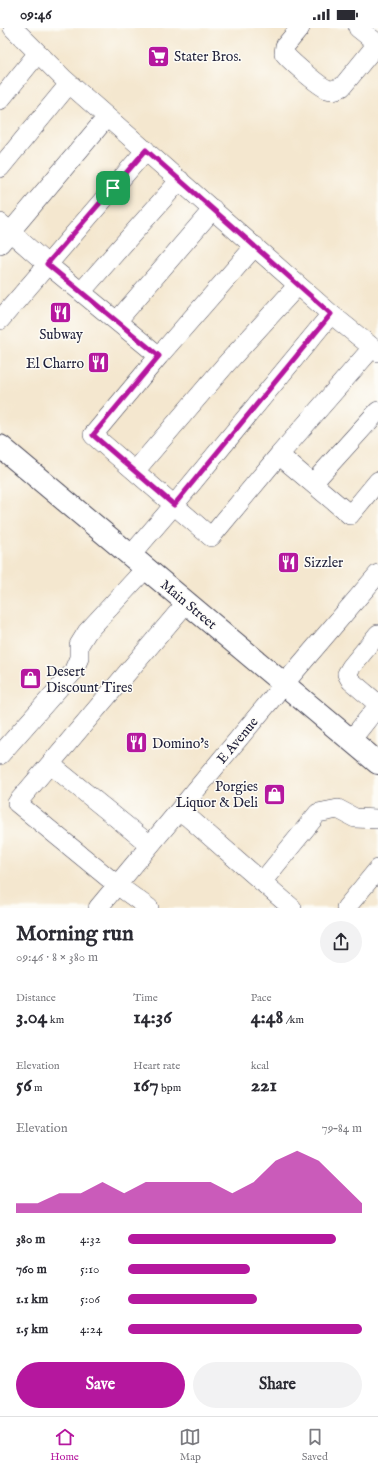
<!DOCTYPE html>
<html lang="en">
<head>
<meta charset="utf-8">
<style>
	:root { --surface:#fff; --page:#f2f2f3; --text:#2b2b33; --muted:#7c7c81; --line:#e1e1e2; --accent:#b5179e }
	body { margin:0; font-family:"IM FELL English",serif; background:var(--page); color:var(--text); height:100vh; display:flex; flex-direction:column; font-size:15px; white-space:nowrap }
	* { box-sizing:border-box; margin:0 }
	p { font-size:13px; color:var(--muted) }
	.icon { flex:none; width:22px; height:22px; fill:none; stroke:currentColor; stroke-width:2; stroke-linecap:round; stroke-linejoin:round }
	.map { position:relative; height:880px; overflow:hidden }
	.drawer { display:flex; flex-direction:column; background:var(--surface); flex:1 }
	.drawer>* { flex:none }
	.pin { position:absolute; display:grid; place-items:center; width:34px; height:34px; color:#fff; margin:-17px; border-radius:8px; box-shadow:0 2px 6px #0006 }
	.round { display:grid; place-items:center; flex:none; width:42px; height:42px; border-radius:21px; background:var(--page) }
	.overview { display:flex; align-items:center; justify-content:space-between; height:68px; padding:0 16px }
	h1 { font-size:22px; font-weight:800; line-height:30px }
	.figures { display:grid; grid-template-columns:repeat(3,1fr); gap:6px; height:68px; padding:4px 16px }
	.figures div { display:grid; align-content:center }
	.figures b { font-size:20px; font-weight:800 }
	.figures small { font-size:11px; font-weight:400 }
	.figures p { font-size:11px }
	.chart { height:112px; padding:8px 16px }
	.chart p { display:flex; justify-content:space-between }
	.chart svg { width:100%; height:72px; margin-top:4px; fill:var(--accent); opacity:.7 }
	.primary-button { display:flex; gap:8px; margin-top:auto; padding:8px 16px }
	.primary-button a { flex:1; height:46px; border-radius:24px; background:var(--accent); color:#fff; font-size:16px; font-weight:800; line-height:46px; text-align:center }
	.primary-button a+a { background:var(--page); color:var(--text) }
	ul { padding:0 16px; list-style:none; font-size:13px }
	li { display:grid; grid-template-columns:64px 48px 1fr; align-items:center; height:30px }
	li i { height:10px; border-radius:5px; background:var(--accent) }
	.status { display:flex; justify-content:space-between; align-items:center; height:28px; padding:0 20px; background:var(--surface); direction:ltr }
	.status svg { height:11px; fill:currentColor }
	.tab-bar { display:flex; justify-content:space-around; align-items:center; height:56px; border-top:1px solid var(--line); background:var(--surface); font-size:11px; color:var(--muted) }
	.tab-bar a { display:grid; justify-items:center; gap:2px }
	.tab-bar .selected { color:var(--accent) }
	.map>svg:first-child { display:block }
</style>
</head>
<body>
<div class="status"><b>09:46</b><svg viewBox="0 0 49 12"><path d="M0 12V9h3v3zM5 12V6h3v6zM10 12V3h3v9zM15 12V0h3v12zM26 1h20v11H26zM47 4h2v5h-2z"/></svg></div>
<div class="map">
<svg width="378" height="880" viewBox="0 0 378 880">
	<rect width="100%" height="100%" fill="#fdfcf7"/>
	<filter id="ink" filterUnits="userSpaceOnUse"><feTurbulence type="fractalNoise" baseFrequency=".025" numOctaves="2"/><feDisplacementMap in="SourceGraphic" scale="8" xChannelSelector="R" yChannelSelector="G"/><feConvolveMatrix kernelMatrix="1 2 1 2 8 2 1 2 1" color-interpolation-filters="sRGB"/></filter>
	<filter id="wash" filterUnits="userSpaceOnUse"><feTurbulence type="fractalNoise" baseFrequency=".012" numOctaves="4" result="noise"/><feDisplacementMap in="SourceGraphic" scale="16" xChannelSelector="R" yChannelSelector="G"/><feGaussianBlur stdDeviation="0.9" result="paint"/><feColorMatrix in="noise" values="0 0 0 0 0 0 0 0 0 0 0 0 0 0 0 0 0 1.4 0 .05"/><feComposite in="paint" operator="in"/></filter>
	<g filter="url(#wash)">
		<rect width="100%" height="100%" fill="#f4e7cf"/>
	</g>
	<g filter="url(#ink)">
		<g fill="none" stroke-linecap="round" stroke-linejoin="round">
			<defs>
				<path id="minor" d="M13,0L64,51L331,286L174,477L131,527
					M300,0L285,18L284,25C289,32 319,58 327,61C333,63 336,61 342,59L377,16
					M358,0L378,16
					M0,72L38,25
					M0,140L69,56
					M0,195L47,236L159,328L93,407L211,509L279,427L372,320
					M0,216L107,89
					M81,264L180,152
					M331,286L378,324
					M0,292L146,122
					M117,293L213,181
					M159,328L255,218
					M279,427L350,487L378,453
					M135,443L227,335L298,257
					M313,455L378,383
					M378,606L351,639L347,646L351,653L378,676
					M351,712L378,678
					M0,727L73,644L79,630V617L87,604L146,540
					M50,736L150,817
					M180,782L292,880
					M262,854L318,785L338,781L355,790L378,791
					M98,880L284,656L378,546
					M149,880L117,857L17,775L187,574
					M346,880L378,841"/>
				<path id="major" d="M0,418L378,735"/>
			</defs>
			<use href="#minor" stroke="#424051" stroke-width="20"/>
			<use href="#major" stroke="#424051" stroke-width="24"/>
			<use href="#minor" stroke="#fff" stroke-width="19"/>
			<use href="#major" stroke="#fff" stroke-width="22"/>
		</g>
	</g>
	<g fill="none" stroke-linecap="round" stroke-linejoin="round" filter="url(#ink)">
		<defs>
			<path id="route" d="M146,122L331,286L174,477L93,407L159,328L47,236Z"/>
		</defs>
		<use href="#route" stroke="#fff" stroke-width="8"/>
		<use href="#route" stroke="#b5179e" stroke-width="5"/>
	</g>
	<defs>
		<symbol id="supermarket-square" viewBox="-11 -11 22 22"><rect x="-9" y="-9" width="18" height="18" rx="4" fill="#b5179e" stroke="#fdfcf7"/><path d="M-6-5.5h2.5l.6 2H6L4.5 2H-2.5L-4.4-4H-6ZM-1.5 3.2a1.3 1.3 0 1 0 .1 0ZM3 3.2a1.3 1.3 0 1 0 .1 0Z" fill="#fff"/></symbol>
		<symbol id="restaurant-square" viewBox="-11 -11 22 22"><rect x="-9" y="-9" width="18" height="18" rx="4" fill="#b5179e" stroke="#fdfcf7"/><path d="M-5-6h1v4h1v-4h1v4h1v-4h1v5L-1.5 .5V6h-2V.5L-5-1ZM5-6V6H3V1.5H1.5Q1.5-4 5-6Z" fill="#fff"/></symbol>
		<symbol id="shop-square" viewBox="-11 -11 22 22"><rect x="-9" y="-9" width="18" height="18" rx="4" fill="#b5179e" stroke="#fdfcf7"/><path d="M-5-2.5h2.3a2.7 3.5 0 0 1 5.4 0H5L5.5 6h-11ZM-1.5-2.5h3a1.5 2.3 0 0 0-3 0Z" fill="#fff"/></symbol>
	</defs>
	<g fill-rule="evenodd">
		<use href="#supermarket-square" x="146" y="16" width="25" height="25"/>
		<use href="#restaurant-square" x="48" y="272" width="25" height="25"/>
		<use href="#restaurant-square" x="86" y="322" width="25" height="25"/>
		<use href="#restaurant-square" x="276" y="522" width="25" height="25"/>
		<use href="#shop-square" x="18" y="638" width="25" height="25"/>
		<use href="#restaurant-square" x="124" y="702" width="25" height="25"/>
		<use href="#shop-square" x="262" y="754" width="25" height="25"/>
	</g>
	<g text-anchor="middle" stroke-width="3" stroke-linejoin="round" paint-order="stroke">
		<g font-size="14" fill="#22223b" stroke="#fdfcf7" text-anchor="start">
			<text x="174" y="33">Stater Bros.</text>
			<text x="61" y="311" text-anchor="middle">Subway</text>
			<text x="84" y="340" text-anchor="end">El Charro</text>
			<text x="304" y="539">Sizzler</text>
			<text x="46" y="648">Desert<tspan x="46" dy="16">Discount Tires</tspan></text>
			<text x="152" y="720">Domino's</text>
			<text x="258" y="763" text-anchor="end">Porgies<tspan x="258" dy="16">Liquor &amp; Deli</tspan></text>
		</g>
		<g font-size="14" fill="#22223b" stroke="#fdfcf7">
			<text transform="translate(189 576) rotate(40)" y="5">Main Street</text>
			<text transform="translate(237 712) rotate(-50)" y="5">E Avenue</text>
		</g>
	</g>
</svg>
<div class="pin" style="left:113px;top:160px;background:#1e9e55"><svg class="icon" aria-label="arrive" viewBox="0 0 24 24"><path d="M6 21V4h12l-3 4 3 4H6"/></svg></div>
</div>
<section class="drawer">
<div class="overview"><div><h1>Morning run</h1><p>09:46 · 8 × 380 m</p></div><a class="round"><svg class="icon" aria-label="share" viewBox="0 0 24 24"><path d="M12 15V3M7 8l5-5 5 5M5 13v7h14v-7"/></svg></a></div>
<div class="figures">
<div><p>Distance</p><b>3.04<small> km</small></b></div>
<div><p>Time</p><b>14:36</b></div>
<div><p>Pace</p><b>4:48<small> /km</small></b></div>
</div>
<div class="figures">
<div><p>Elevation</p><b>56<small> m</small></b></div>
<div><p>Heart rate</p><b>167<small> bpm</small></b></div>
<div><p>kcal</p><b>221</b></div>
</div>
<div class="chart"><p><span>Elevation</span>79–84 m</p>
<svg viewBox="0 0 160 44" preserveAspectRatio="none"><path d="M0 44V38L10 38L20 32L30 32L40 25L50 32L60 25L70 25L80 25L90 25L100 32L110 25L120 12L130 6L140 12L150 25L160 38V44z"/></svg>
</div>
<ul>
<li><b>380 m</b>4:32<i style="width:89%"></i></li>
<li><b>760 m</b>5:10<i style="width:52%"></i></li>
<li><b>1.1 km</b>5:06<i style="width:55%"></i></li>
<li><b>1.5 km</b>4:24<i style="width:100%"></i></li>
</ul>
<div class="primary-button"><a>Save</a><a>Share</a></div>
</section>
<nav class="tab-bar">
<a class="selected"><svg class="icon" aria-label="home" viewBox="0 0 24 24"><path d="M3 11l9-7 9 7M6 9v11h12V9"/></svg>Home</a>
<a><svg class="icon" aria-label="map" viewBox="0 0 24 24"><path d="M3 6l6-2 6 2 6-2v14l-6 2-6-2-6 2zM9 4v14M15 6v14"/></svg>Map</a>
<a><svg class="icon" aria-label="saved" viewBox="0 0 24 24"><path d="M7 4h10v16l-5-4-5 4z"/></svg>Saved</a>
</nav>
</body>
</html>
